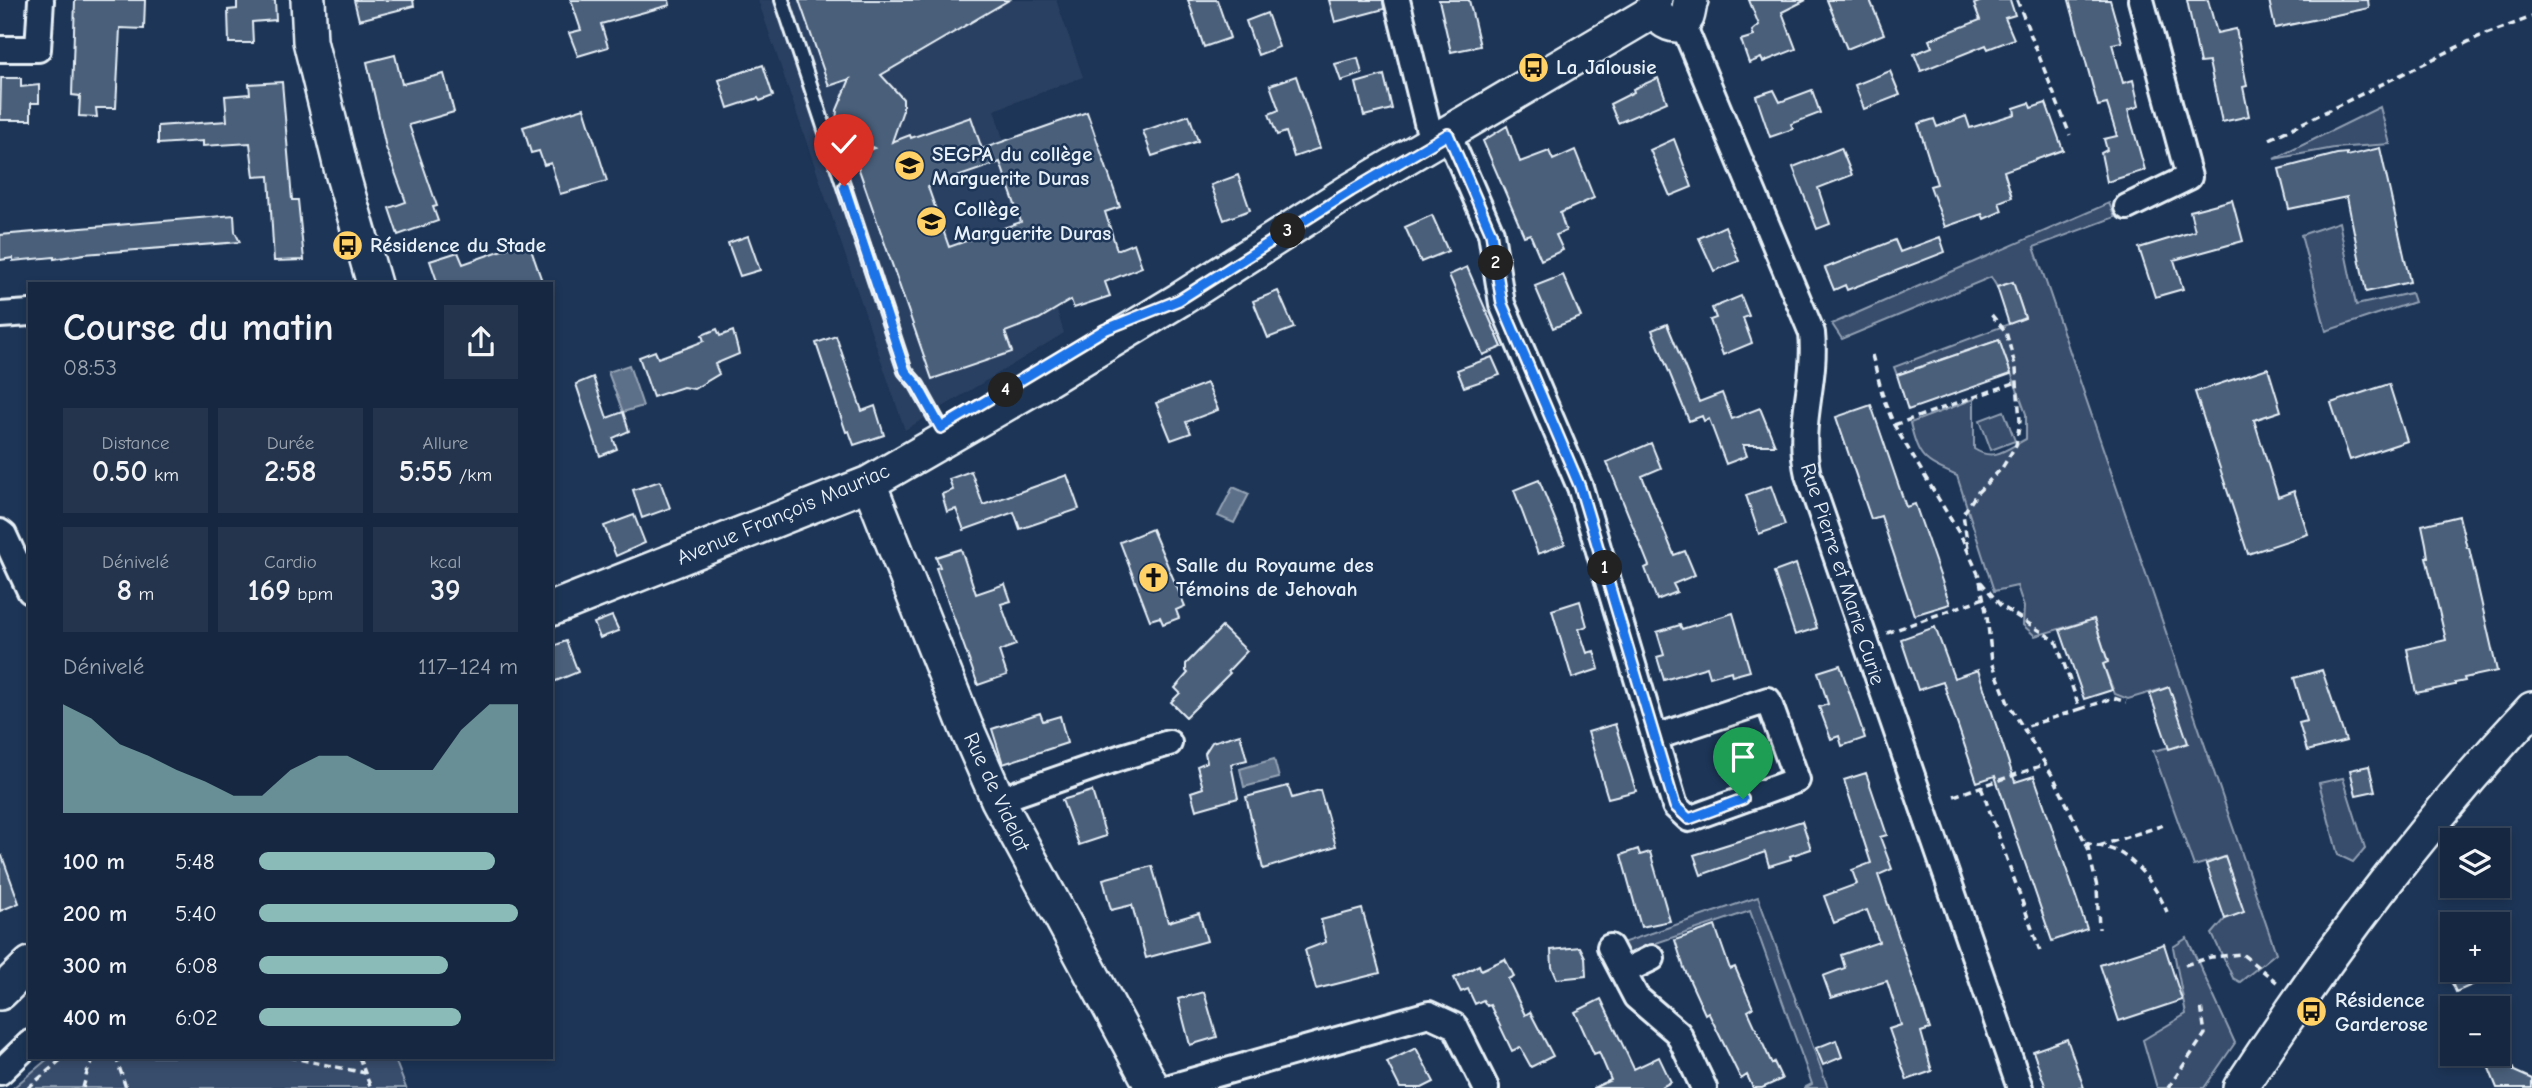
<!DOCTYPE html>
<html lang="fr">
<head>
<meta charset="utf-8">
<style>
	:root { --surface:#162841; --page:#23344c; --text:#f1f3f6; --muted:#9ea6b1; --line:#35445a; --accent:#8bbbb9 }
	body { margin:0; font-family:"Comic Neue",sans-serif; background:var(--page); color:var(--text); height:100vh; display:flex; flex-direction:column; font-size:26px; white-space:nowrap }
	* { box-sizing:border-box; margin:0 }
	p { font-size:23px; color:var(--muted) }
	.icon { flex:none; width:38px; height:38px; fill:none; stroke:currentColor; stroke-width:2; stroke-linecap:round; stroke-linejoin:round }
	.map { position:relative; flex:1; overflow:hidden }
	.details { position:absolute; left:28px; top:282px; width:525px; height:777px; display:flex; flex-direction:column; background:var(--surface); border-radius:0px; box-shadow:0 4px 10px #0003,0 0 0 2px var(--line) }
	.details>* { flex:none }
	.controls { position:absolute; left:2440px; top:828px; display:grid; gap:14px }
	.controls a { display:grid; place-items:center; width:70px; height:70px; border-radius:0px; background:var(--surface); box-shadow:0 4px 10px #0003,0 0 0 2px var(--line); font-size:35px }
	.pin { position:absolute; display:grid; place-items:center; width:60px; height:60px; color:#fff; margin:-72px -30px; border-radius:50% 50% 50% 0; rotate:-45deg; box-shadow:0 0 7px #0007 }
	.pin .icon { rotate:45deg }
	.km { position:absolute; width:35px; height:35px; margin:-18px; border-radius:50%; background:#222; color:#fff; font-size:19px; line-height:35px; text-align:center }
	.round { display:grid; place-items:center; flex:none; width:74px; height:74px; border-radius:0px; background:var(--page) }
	.summary { display:flex; align-items:center; justify-content:space-between; height:119px; padding:0 35px }
	h1 { font-size:38px; font-weight:800; line-height:52px }
	.stats { display:grid; grid-template-columns:repeat(3,1fr); gap:10px; height:119px; padding:7px 35px }
	.stats div { display:grid; align-content:center; border-radius:0px; background:var(--page); text-align:center }
	.stats b { font-size:30px; font-weight:800 }
	.stats small { font-size:19px; font-weight:400 }
	.stats p { font-size:19px }
	.chart { height:196px; padding:14px 35px }
	.chart p { display:flex; justify-content:space-between }
	.chart svg { width:100%; height:126px; margin-top:7px; fill:var(--accent); opacity:.7 }
	ul { padding:0 35px; list-style:none; font-size:23px }
	li { display:grid; grid-template-columns:112px 84px 1fr; align-items:center; height:52px }
	li i { height:18px; border-radius:9px; background:var(--accent) }
	.map>svg:first-child { display:block }
</style>
</head>
<body>
<div class="map">
<svg width="2532" height="1088" viewBox="0 0 2532 1088">
	<rect width="100%" height="100%" fill="#1d3557"/>
	<filter id="ink" filterUnits="userSpaceOnUse"><feTurbulence type="fractalNoise" baseFrequency=".0143" numOctaves="2"/><feDisplacementMap in="SourceGraphic" scale="14" xChannelSelector="R" yChannelSelector="G"/><feConvolveMatrix kernelMatrix="1 2 1 2 8 2 1 2 1" color-interpolation-filters="sRGB"/></filter>
	<g filter="url(#ink)">
		<path fill="#2a4162" d="M758,0H1056L1083,77L994,110L1064,333L905,430Z"/>
		<path fill="#374d6c" stroke="#909fb2" stroke-width="2" d="M2380,107L2390,144L2334,148L2274,159Z
			M2109,203L2115,217L2034,247L2276,953L2240,982L2233,978L2212,934L2225,919L2244,912L2225,857L2194,866L2153,751L2187,743L2169,687L2128,699L2115,694L2103,664L2108,661L2094,619L2035,636L2023,625L2024,607L2017,586L1994,591L1957,476C1923,461 1919,459 1910,423L1974,399V449C1994,462 2007,449 2026,439V414L1999,340L1897,375L1894,367L2025,318L2013,282L1997,287L1991,277L1842,339L1832,324Z
			M2339,222L2356,305L2411,293L2414,302L2326,331L2301,235Z
			M2004,411L2015,441L1991,450L1980,420Z
			M2343,778L2365,848L2353,862L2338,855L2319,783Z
			M1758,897L1828,1088H1804L1812,1084L1750,911L1656,943C1649,957 1638,957 1624,955L1619,944Z
			M2187,938L2235,1043L2204,1088H2157L2143,1040L2186,1014L2173,947Z
			M50,1057H394L406,1088H13Z"/>
		<path fill="#5d7089" stroke="#95a4b5" stroke-width="2" d="M629,365L643,406L623,412L608,372Z
			M1233,487L1249,494L1234,523L1218,516Z
			M1274,759L1279,778L1244,787L1240,769Z"/>
		<path fill="#495e7a" stroke="#e8f1f8" stroke-width="2" fill-rule="evenodd" d="M75,0H145L144,29L120,28L116,108H96L97,117L79,116L80,96L72,95Z
			M237,0H275L276,20L252,22L253,43H229L228,10L237,9Z
			M354,0H413L414,6L359,20Z
			M571,0H669L670,5L601,24L608,47L578,56L569,33L581,30Z
			M799,0H1009L881,75L903,99V110L892,142L910,135L911,138L971,117L982,149L1087,112L1120,207L1105,212L1117,250L1134,243L1142,267L1105,282L1110,296L1074,308L1071,300L1039,319L1005,332L1012,352L932,379L854,155L874,148L844,132L836,123L837,110L850,79L829,86ZM1000,162L1021,222L949,247L928,187Z
			M1188,0H1217L1230,38L1204,47Z
			M1329,0H1383L1384,9L1335,22Z
			M1439,0H1469L1480,46L1451,52Z
			M1749,0H1806L1782,12L1796,49L1763,62L1761,58L1749,63L1741,40L1754,36L1752,31L1759,25Z
			M1827,0H1870L1884,34L1847,49Z
			M1984,0H2010L2015,15L2005,18L2014,39L1988,49L1986,45L1921,71L1914,54L1932,47L1929,40L1980,20L1974,4Z
			M2069,0H2110L2122,42L2112,44L2123,83L2133,80L2139,106L2128,110L2145,170L2107,182L2101,153L2107,150L2104,139L2117,136L2107,104L2098,106Z
			M2187,0H2208L2217,33L2236,29L2247,86L2243,87L2249,116L2222,122L2209,62L2200,63Z
			M2269,0H2368L2369,8L2275,28Z
			M1267,13L1279,47L1258,55L1246,21Z
			M395,55L402,84L444,74L454,112L409,125L437,206L433,207L438,221L398,235L389,208L406,202L386,148L367,62Z
			M1358,58L1362,74L1341,81L1335,64Z
			M763,65L773,96L760,101L758,98L728,108L719,80Z
			M1890,71L1900,95L1864,109L1855,85Z
			M1384,75L1392,109L1364,116L1356,83Z
			M1296,76L1320,148L1294,157L1286,132L1277,135L1269,114L1279,110L1270,85Z
			M1,78H21V87L39,85V103H31V120H0Z
			M1658,78L1667,102L1618,123L1610,104L1634,92L1633,89Z
			M282,82L292,200H298L304,260L274,261L269,176L254,177L250,143L203,146V141L158,144V126L227,121L225,96L250,94L249,84Z
			M1774,90L1780,102L1812,90L1820,113L1791,124L1793,129L1770,137L1756,96Z
			M2029,103L2031,108L2046,103L2063,150L2004,171L2012,197L1999,202L2002,211L1984,219L1982,214L1945,227L1930,186L1937,184L1918,124L1934,119L1937,127L1966,116L1970,128L2015,114L2014,108Z
			M584,108L607,181L560,194L551,163L544,165L539,151L531,153L523,127Z
			M1189,115L1198,141L1152,156L1143,131Z
			M1507,126L1520,162L1549,151L1553,160L1575,150L1594,198L1560,213L1566,231L1556,235L1563,250L1541,260L1530,234L1524,236L1483,141Z
			M1674,139L1692,187L1670,196L1650,150Z
			M1841,148L1852,175L1818,188L1830,224L1817,229L1793,167Z
			M2380,148L2410,282L2366,292L2347,197L2289,209L2279,169L2337,154L2347,153V156Z
			M1238,175L1250,210L1224,220L1211,185Z
			M2232,200L2243,241L2174,260L2183,289L2155,297L2139,248L2195,231L2190,211Z
			M234,215L235,232L240,242L84,254L54,259V257L13,261V258L0,260V235Z
			M1432,215L1448,251L1421,262L1405,227Z
			M1725,226L1739,261L1714,271L1699,238Z
			M748,236L760,270L740,276L728,243Z
			M1940,237L1945,252L1847,290L1845,285L1834,290L1825,268L1895,240L1900,252Z
			M528,241L543,284H438L430,261L458,252L463,264Z
			M1467,267L1502,347L1483,355L1449,275Z
			M1563,275L1581,317L1553,328L1535,286Z
			M2013,282L2025,318L2009,324L1997,287Z
			M1278,291L1294,328L1268,338L1253,301Z
			M1741,296L1749,316L1743,318L1752,343L1723,355L1710,320L1716,318L1712,308Z
			M1667,324L1699,402L1722,393L1732,419L1760,408L1775,445H1743L1747,456L1726,464L1709,419L1704,421L1702,416L1689,421L1652,330Z
			M717,329L720,336L733,331L739,354L715,364L719,374L694,389L683,387L653,397L639,357L655,351L658,358L686,348L704,341L702,335Z
			M836,336L862,411L875,406L884,435L854,445L849,431L846,432L816,343Z
			M1999,340L2011,374L1908,410L1897,375Z
			M1492,357L1500,375L1464,387L1457,370Z
			M2268,368L2281,411L2254,420L2278,497L2294,491L2308,534L2248,554L2195,392Z
			M593,377L607,418L623,412L629,431L613,438L617,449L600,456L576,384Z
			M1207,383L1218,410L1186,422L1191,433L1171,440L1156,403Z
			M2389,384L2407,441L2350,460L2331,403Z
			M1871,405L1906,507L1915,504L1950,604L1914,615L1881,516L1871,519L1836,417Z
			M1651,443L1661,468L1642,476L1674,555L1685,551L1695,575L1673,584L1677,592L1657,600L1645,568L1649,566L1607,462Z
			M971,471L983,505L1067,475L1079,509L1020,529L1014,512L964,530L956,509L947,512L942,494L953,490L949,479Z
			M1539,480L1565,544L1538,554L1514,490Z
			M660,481L670,508L642,518L633,490Z
			M1771,486L1785,525L1759,534L1746,495Z
			M634,515L645,543L616,556L604,526Z
			M2459,516L2467,548H2469L2497,671L2464,678L2465,681L2455,683V685L2416,693L2407,649L2446,640L2426,557H2428L2426,544L2422,525Z
			M1152,529L1185,606L1176,610L1179,618L1163,624L1160,617L1150,620L1120,542Z
			M961,549L976,594L1005,584L1011,601L1001,604L1016,645L999,651L1007,675L978,685L936,568L940,567L936,557Z
			M1796,564L1817,628L1795,635L1774,572Z
			M1580,601L1587,626L1579,629L1587,653L1594,651L1599,669L1572,678L1552,610Z
			M1733,613L1750,671L1732,676L1731,671L1710,677L1707,667L1664,680L1657,657L1664,655L1657,632L1680,625L1682,629Z
			M612,616L619,631L600,638L594,623Z
			M2094,619L2108,662L2103,664L2112,690L2084,699L2060,630Z
			M1222,627L1247,651L1228,671L1230,673L1186,717L1171,702L1180,693L1175,688L1188,673L1186,671V664Z
			M1935,627L1954,678L1978,670L2015,782L2034,776L2087,929L2052,941L1995,776L1977,782L1943,682L1918,690L1901,639Z
			M566,641L578,672L551,683V647Z
			M1840,665L1865,738L1842,746L1839,736L1831,739L1819,707L1828,704L1818,672Z
			M2322,670L2346,741L2307,751L2299,723L2307,721L2294,678Z
			M2169,687L2188,743L2169,749L2150,694Z
			M1040,713L1043,721L1060,716L1067,743L1003,764L992,729Z
			M1615,724L1636,791L1608,798L1588,732Z
			M1240,734L1247,760L1231,764L1238,798L1196,810L1191,792L1203,788L1197,766L1207,762L1205,753L1212,742Z
			M2369,766L2375,791L2356,795L2350,770Z
			M1866,773L1887,835L1880,837L1892,869L1878,875L1930,1029L1921,1032L1932,1071L1907,1080L1889,1029L1901,1025L1887,981L1831,998L1823,976L1845,968L1841,955L1879,942L1867,910L1834,923L1824,896L1857,884L1852,870L1871,863L1844,780Z
			M1288,786L1292,798L1320,790L1336,846L1263,869L1246,797Z
			M1092,791L1106,836L1079,845L1062,800Z
			M1802,821L1811,849L1790,856L1791,859L1769,866L1765,852L1701,875L1694,855Z
			M1638,849L1640,855L1650,852L1670,921L1641,927L1621,855Z
			M2,856L19,903L0,911V857Z
			M2225,857L2244,912L2225,919L2206,864Z
			M1152,866L1168,922L1199,913L1207,941L1146,958L1132,905L1111,910L1103,879Z
			M1362,909L1380,973L1316,989L1305,950L1326,942L1321,920Z
			M1715,926L1730,969L1735,967L1753,1008L1748,1011L1772,1064L1774,1062L1782,1079L1762,1088H1753L1747,1075L1741,1079L1708,1012L1705,1014L1684,968L1675,940Z
			M2164,944L2182,1000L2119,1021L2100,965Z
			M1580,947L1585,957L1586,976L1557,979L1552,967L1551,950Z
			M1505,959L1514,976L1508,979L1525,1015L1530,1012L1553,1056L1531,1067L1520,1047L1512,1051L1490,1005L1487,1006L1483,1000L1475,1004L1468,989L1461,992L1454,978L1479,965L1481,970Z
			M2446,970H2506L2456,992Z
			M1204,992L1217,1037L1190,1045L1178,999Z
			M1601,999L1634,1069L1659,1057L1671,1082L1660,1088H1593L1611,1080L1599,1052L1594,1054L1575,1012Z
			M2067,1039L2084,1088H2046L2033,1051Z
			M1836,1040L1842,1057L1823,1065L1816,1048Z
			M1416,1048L1434,1082L1422,1088H1400L1387,1062Z
			M2506,1052L2514,1071L2532,1079V1088H2497L2486,1061Z"/>
		<g fill="none" stroke-linecap="round" stroke-linejoin="round">
			<defs>
				<path id="lane" d="M782,0L905,371L917,385L946,437"/>
				<path id="street" d="M1397,0L1432,143
					M1682,22L1812,333C1817,384 1796,423 1808,475L2020,1088
					M0,49H38L41,0
					M1448,134L1491,233L1502,304L1580,487L1675,806L1689,819L1797,780L1768,700L1656,737
					M2127,207L2189,177L2141,0
					M0,315L30,313
					M0,532L4,535L30,591
					M998,800L1122,757L1169,743
					M1610,947L1636,997L1678,1033L1704,1088
					M1623,972L1652,958
					M0,1072L30,1043
					M1167,1088L1429,1014L1455,1026L1486,1088"/>
				<path id="secondary" d="M308,0L310,41L343,176L374,284
					M1655,0L1654,11C1661,20 1678,34 1687,17C1689,12 1689,5 1691,0
					M869,483L966,727L998,800L1153,1088
					M551,609L869,483L1037,386L1179,300L1351,190L1654,11
					M0,993L30,964
					M2240,1088C2328,954 2422,826 2532,709"/>
			</defs>
			<use href="#lane" stroke="#e8f1f8" stroke-width="18"/>
			<use href="#street" stroke="#e8f1f8" stroke-width="30"/>
			<use href="#secondary" stroke="#e8f1f8" stroke-width="38"/>
			<path stroke="#e8f1f8" stroke-width="3.5" stroke-dasharray="7 5" stroke-linecap="butt" d="M2017,0L2070,135
				M2270,139L2478,37L2532,17
				M1872,355L1884,400L1894,425L1962,538L1979,576L1987,616L1992,662L2008,703L2055,780L2088,848L2097,887L2099,929
				M1894,425L2017,382
				M1968,548L1963,514L1977,493L2002,468L2016,445L2020,421L2016,369L2006,332L1989,312
				M1981,582L2001,606L2056,641L2080,709L2025,727
				M1887,633L1984,598
				M2080,709L2114,698L2126,702
				M1981,787L2040,951
				M1954,796L2046,764
				M2085,843C2096,846 2108,847 2118,852C2139,863 2158,890 2167,912
				M2099,846L2167,824
				M2185,965L2211,957L2242,954L2279,984
				M116,1057L126,1088
				M289,1057L365,1073L371,1088
				M359,1057L365,1073
				M28,1088L64,1057
				M83,1088L88,1069L96,1057
				M2168,1088L2205,1034L2201,1006"/>
			<use href="#lane" stroke="#1d3557" stroke-width="12"/>
			<use href="#street" stroke="#1d3557" stroke-width="24"/>
			<use href="#secondary" stroke="#1d3557" stroke-width="33"/>
		</g>
	</g>
	<g fill="none" stroke-linecap="round" stroke-linejoin="round" filter="url(#ink)">
		<defs>
			<path id="route" d="M844,186L905,371L917,385L941,428L1104,330L1179,300L1351,191L1448,134L1491,233L1502,304L1580,487L1675,806L1689,819L1743,799"/>
		</defs>
		<use href="#route" stroke="#fff" stroke-width="14"/>
		<use href="#route" stroke="#1a73e8" stroke-width="9"/>
	</g>
	<defs>
		<symbol id="bus-disc" viewBox="-11 -11 22 22"><circle r="9.5" fill="#ffd166" stroke="#1d3557"/><path d="M-5-6H5V4H4V6H2V4H-2V6H-4V4H-5ZM-3.5-4V0h7V-4ZM-3.5 1.2v1.5H-2V1.2ZM2 1.2v1.5H3.5V1.2Z" fill="#111"/></symbol>
		<symbol id="school-disc" viewBox="-11 -11 22 22"><circle r="9.5" fill="#ffd166" stroke="#1d3557"/><path d="M0-5L7-2L0 1L-7-2ZM-4 1L0 2.5L4 1V4Q0 6-4 4Z" fill="#111"/></symbol>
		<symbol id="church-disc" viewBox="-11 -11 22 22"><circle r="9.5" fill="#ffd166" stroke="#1d3557"/><path d="M-1.2-6h2.4v3.5h3.3v2.4h-3.3V6h-2.4V-.1h-3.3v-2.4h3.3Z" fill="#111"/></symbol>
	</defs>
	<g fill-rule="evenodd">
		<use href="#bus-disc" x="1516" y="50" width="35" height="35"/>
		<use href="#school-disc" x="892" y="148" width="35" height="35"/>
		<use href="#school-disc" x="914" y="204" width="35" height="35"/>
		<use href="#bus-disc" x="330" y="228" width="35" height="35"/>
		<use href="#church-disc" x="1136" y="560" width="35" height="35"/>
		<use href="#bus-disc" x="2294" y="994" width="35" height="35"/>
	</g>
	<g text-anchor="middle" stroke-width="5" stroke-linejoin="round" paint-order="stroke">
		<g font-size="21" font-weight="bold" fill="#e8f1f8" stroke="#1d3557" text-anchor="start">
			<text x="1556" y="74">La Jalousie</text>
			<text x="932" y="161">SEGPA du collège<tspan x="932" dy="24">Marguerite Duras</tspan></text>
			<text x="954" y="216">Collège<tspan x="954" dy="24">Marguerite Duras</tspan></text>
			<text x="370" y="252">Résidence du Stade</text>
			<text x="1176" y="572">Salle du Royaume des<tspan x="1176" dy="24">Témoins de Jehovah</tspan></text>
			<text x="2335" y="1007">Résidence<tspan x="2335" dy="24">Garderose</tspan></text>
		</g>
		<g font-size="21" fill="#e8f1f8" stroke="#1d3557">
			<text transform="translate(783 514) rotate(-23)" y="7">Avenue François Mauriac</text>
			<text transform="translate(1843 574) rotate(72)" y="7">Rue Pierre et Marie Curie</text>
			<text transform="translate(997 792) rotate(65)" y="7">Rue de Videlot</text>
		</g>
	</g>
</svg>
<div class="controls">
<a><svg class="icon" aria-label="layers" viewBox="0 0 24 24"><path d="M12 4l9 5-9 5-9-5zM3 14l9 5 9-5"/></svg></a>
<a>+</a>
<a>−</a>
</div>
<div class="pin" style="left:1743px;top:799px;background:#1e9e55"><svg class="icon" aria-label="arrive" viewBox="0 0 24 24"><path d="M6 21V4h12l-3 4 3 4H6"/></svg></div>
<div class="pin" style="left:844px;top:186px;background:#d93025"><svg class="icon" aria-label="check" viewBox="0 0 24 24"><path d="M5 12l5 5 9-10"/></svg></div>
<b class="km" style="left:1605px;top:568px">1</b>
<b class="km" style="left:1496px;top:263px">2</b>
<b class="km" style="left:1288px;top:231px">3</b>
<b class="km" style="left:1006px;top:390px">4</b>
<section class="details">
<div class="summary"><div><h1>Course du matin</h1><p>08:53</p></div><a class="round"><svg class="icon" aria-label="share" viewBox="0 0 24 24"><path d="M12 15V3M7 8l5-5 5 5M5 13v7h14v-7"/></svg></a></div>
<div class="stats">
<div><p>Distance</p><b>0.50<small> km</small></b></div>
<div><p>Durée</p><b>2:58</b></div>
<div><p>Allure</p><b>5:55<small> /km</small></b></div>
</div>
<div class="stats">
<div><p>Dénivelé</p><b>8<small> m</small></b></div>
<div><p>Cardio</p><b>169<small> bpm</small></b></div>
<div><p>kcal</p><b>39</b></div>
</div>
<div class="chart"><p><span>Dénivelé</span>117–124 m</p>
<svg viewBox="0 0 160 44" preserveAspectRatio="none"><path d="M0 44V6L10 11L20 20L30 24L40 29L50 33L60 38L70 38L80 29L90 24L100 24L110 29L120 29L130 29L140 15L150 6L160 6V44z"/></svg>
</div>
<ul>
<li><b>100 m</b>5:48<i style="width:91%"></i></li>
<li><b>200 m</b>5:40<i style="width:100%"></i></li>
<li><b>300 m</b>6:08<i style="width:73%"></i></li>
<li><b>400 m</b>6:02<i style="width:78%"></i></li>
</ul>
</section>
</div>
</body>
</html>
